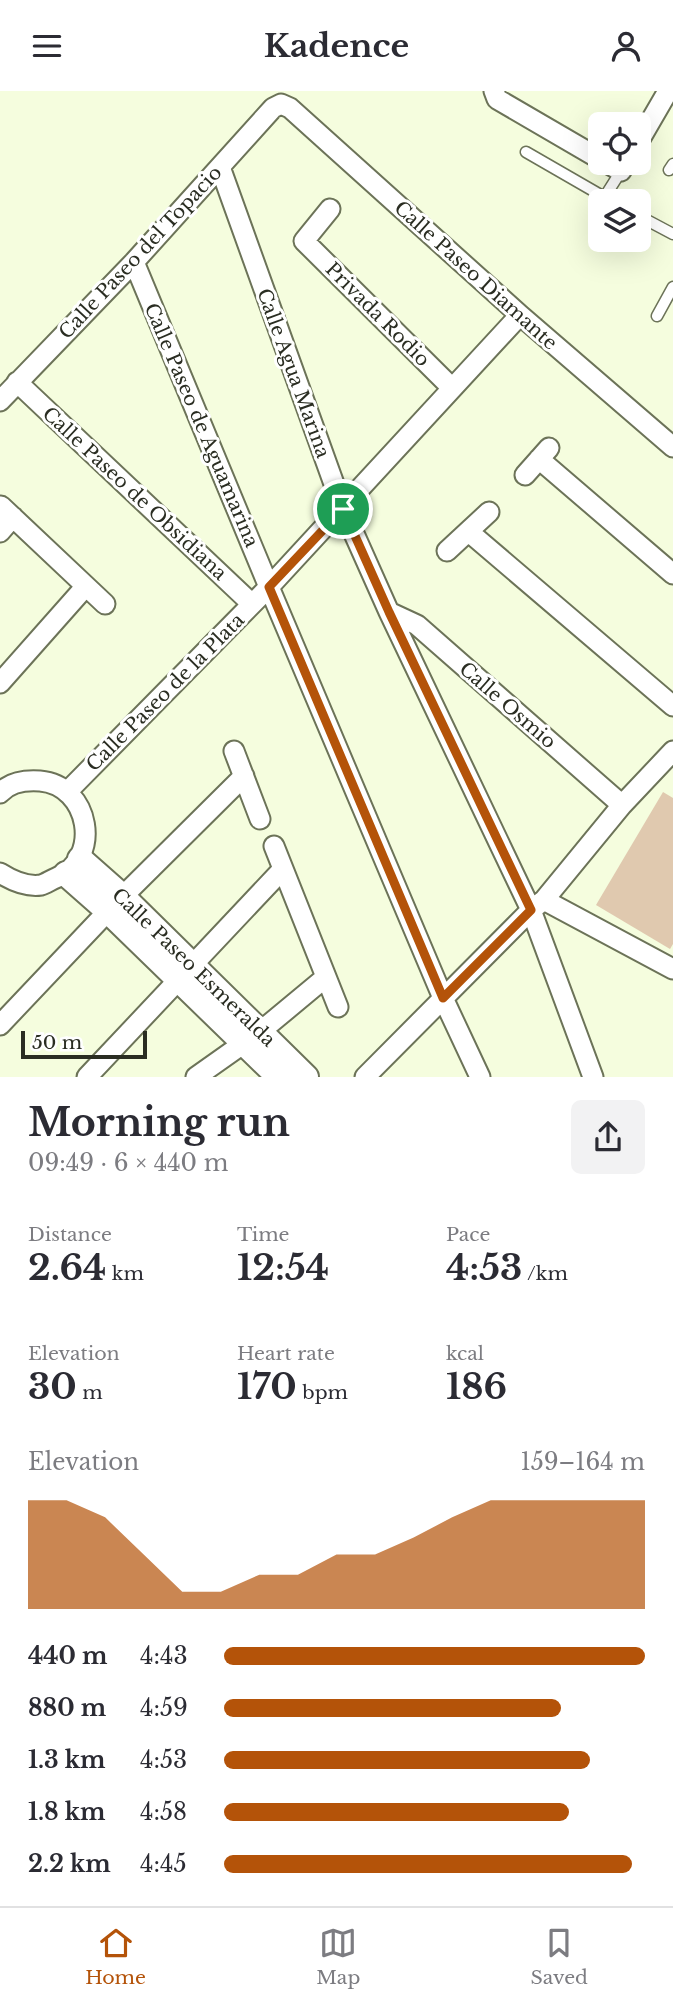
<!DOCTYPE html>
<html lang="en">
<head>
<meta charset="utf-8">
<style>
	:root { --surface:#fff; --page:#f2f2f3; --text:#2b2b33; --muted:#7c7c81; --line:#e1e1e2; --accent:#b45309 }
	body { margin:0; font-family:"Libre Baskerville",serif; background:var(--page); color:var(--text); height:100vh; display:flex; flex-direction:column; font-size:26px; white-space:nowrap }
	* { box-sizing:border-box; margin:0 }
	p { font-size:23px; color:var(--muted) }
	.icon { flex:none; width:38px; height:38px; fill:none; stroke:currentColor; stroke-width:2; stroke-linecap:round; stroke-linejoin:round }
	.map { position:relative; height:986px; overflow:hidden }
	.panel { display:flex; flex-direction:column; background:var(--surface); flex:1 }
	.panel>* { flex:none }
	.controls { position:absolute; left:588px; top:21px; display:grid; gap:14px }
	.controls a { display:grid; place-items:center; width:63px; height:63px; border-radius:10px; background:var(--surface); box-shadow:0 7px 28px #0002; font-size:35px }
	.scale { position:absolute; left:21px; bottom:18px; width:126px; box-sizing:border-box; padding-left:7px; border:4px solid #2a2d22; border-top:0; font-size:19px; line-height:24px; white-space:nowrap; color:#2a2d22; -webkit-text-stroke:5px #fff; paint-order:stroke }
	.pin { position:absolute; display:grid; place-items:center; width:60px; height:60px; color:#fff; margin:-30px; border:4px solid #fff; border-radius:50%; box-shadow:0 2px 7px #0007 }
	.round { display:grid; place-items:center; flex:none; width:74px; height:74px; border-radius:10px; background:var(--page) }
	.headline { display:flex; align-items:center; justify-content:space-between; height:119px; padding:0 28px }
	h1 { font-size:38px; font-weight:700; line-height:52px }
	.metrics { display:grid; grid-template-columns:repeat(3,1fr); gap:10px; height:119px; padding:7px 28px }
	.metrics div { display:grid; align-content:center }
	.metrics b { font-size:35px; font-weight:700 }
	.metrics small { font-size:19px; font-weight:400 }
	.metrics p { font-size:19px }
	.chart { height:196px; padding:14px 28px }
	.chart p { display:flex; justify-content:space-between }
	.chart svg { width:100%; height:126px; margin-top:7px; fill:var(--accent); opacity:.7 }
	ul { padding:0 28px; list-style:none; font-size:23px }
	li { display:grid; grid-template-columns:112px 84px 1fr; align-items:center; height:52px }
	li i { height:18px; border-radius:9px; background:var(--accent) }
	header { display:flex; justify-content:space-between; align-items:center; height:91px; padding:0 28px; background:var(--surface); font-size:32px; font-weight:700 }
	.tabs { display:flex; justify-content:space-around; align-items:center; height:98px; border-top:2px solid var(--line); background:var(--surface); font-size:19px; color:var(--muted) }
	.tabs a { display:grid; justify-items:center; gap:4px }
	.tabs .selected { color:var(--accent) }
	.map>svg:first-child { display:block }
</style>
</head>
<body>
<header><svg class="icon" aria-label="menu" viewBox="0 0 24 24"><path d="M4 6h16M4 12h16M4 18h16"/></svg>Kadence<svg class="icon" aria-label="person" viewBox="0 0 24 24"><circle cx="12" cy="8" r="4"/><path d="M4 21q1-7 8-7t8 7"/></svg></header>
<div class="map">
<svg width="673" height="986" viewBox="0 0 673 986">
	<rect width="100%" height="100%" fill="#f5fdde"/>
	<path fill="#e0c9af" d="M663,701L673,707V853L670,858L596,814Z"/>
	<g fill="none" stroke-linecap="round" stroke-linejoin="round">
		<defs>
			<path id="service" d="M526,61L611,110
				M669,79L673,73
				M604,107L621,80
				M639,125L673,143
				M657,225L673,196"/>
			<path id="minor" d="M494,0L497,8L600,68
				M639,50L668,0
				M607,72L621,80L626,72
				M220,76L343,418L389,521L531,819L593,986
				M330,118L304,150L451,296
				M134,171L269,496L443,907L480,986
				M17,291L252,513
				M0,310L134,171L273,17L281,13L290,17L520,224L673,356
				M539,368L673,483
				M525,384L549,357
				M1,415L105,513
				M0,441L13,426
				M469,441L673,615
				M447,460L489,421
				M389,521L417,534L622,714
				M0,592L86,495
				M234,660L260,728
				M67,701L269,496L520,224
				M0,702C10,691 26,689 40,690C90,694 103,768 56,787C51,789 45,793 41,794C27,796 11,789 0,782
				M274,755L338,916
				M544,809L673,878
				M0,934L108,820L244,685
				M87,986L282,779
				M196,986L261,940L326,886
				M365,986L531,819L544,809L622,714L673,660"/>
			<path id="tertiary" d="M80,768L123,806L306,986
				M66,783L108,820L279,986"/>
		</defs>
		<use href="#service" stroke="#6c7358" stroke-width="13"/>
		<use href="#minor" stroke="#6c7358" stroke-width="23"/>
		<use href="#tertiary" stroke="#6c7358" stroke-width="28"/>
		<use href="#service" stroke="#fff" stroke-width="10"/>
		<use href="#minor" stroke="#fff" stroke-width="19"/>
		<use href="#tertiary" stroke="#fff" stroke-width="24"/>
	</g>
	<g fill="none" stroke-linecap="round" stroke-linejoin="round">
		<defs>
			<path id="route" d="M343,418L389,521L531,819L443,907L269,496Z"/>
		</defs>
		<use href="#route" stroke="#fff" stroke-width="14"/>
		<use href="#route" stroke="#b45309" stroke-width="9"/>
	</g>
	<g text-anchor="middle" stroke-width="6" stroke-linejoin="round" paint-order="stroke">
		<g font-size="19" fill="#2a2d22" stroke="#fff">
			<text transform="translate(140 161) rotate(-47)" y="7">Calle Paseo del Topacio</text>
			<text transform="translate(476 184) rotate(42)" y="7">Calle Paseo Diamante</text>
			<text transform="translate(378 223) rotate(45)" y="7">Privada Rodio</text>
			<text transform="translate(294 282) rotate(70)" y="7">Calle Agua Marina</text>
			<text transform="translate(202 334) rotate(67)" y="7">Calle Paseo de Aguamarina</text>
			<text transform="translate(135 402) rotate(43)" y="7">Calle Paseo de Obsidiana</text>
			<text transform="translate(165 601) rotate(-45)" y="7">Calle Paseo de la Plata</text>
			<text transform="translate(508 614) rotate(41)" y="7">Calle Osmio</text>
			<text transform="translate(194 876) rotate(44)" y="7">Calle Paseo Esmeralda</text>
		</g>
	</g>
</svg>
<div class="controls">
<a><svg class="icon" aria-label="locate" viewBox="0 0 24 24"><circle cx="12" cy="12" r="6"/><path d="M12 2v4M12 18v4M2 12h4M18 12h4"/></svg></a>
<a><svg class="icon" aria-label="layers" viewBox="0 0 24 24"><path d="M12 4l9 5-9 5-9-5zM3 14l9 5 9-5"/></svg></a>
</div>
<div class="scale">50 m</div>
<div class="pin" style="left:343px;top:418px;background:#1e9e55"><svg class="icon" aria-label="arrive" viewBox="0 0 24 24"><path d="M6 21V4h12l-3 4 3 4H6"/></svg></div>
</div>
<section class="panel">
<div class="headline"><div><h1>Morning run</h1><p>09:49 · 6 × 440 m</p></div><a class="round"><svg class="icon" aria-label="share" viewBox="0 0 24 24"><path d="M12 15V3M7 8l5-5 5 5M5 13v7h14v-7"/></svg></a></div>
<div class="metrics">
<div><p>Distance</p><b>2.64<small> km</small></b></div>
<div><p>Time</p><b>12:54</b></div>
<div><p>Pace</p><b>4:53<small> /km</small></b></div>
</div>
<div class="metrics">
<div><p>Elevation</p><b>30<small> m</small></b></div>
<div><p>Heart rate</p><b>170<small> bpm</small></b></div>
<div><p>kcal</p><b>186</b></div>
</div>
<div class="chart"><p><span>Elevation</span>159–164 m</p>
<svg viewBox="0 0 160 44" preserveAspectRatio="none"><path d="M0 44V6L10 6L20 12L30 25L40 38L50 38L60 32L70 32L80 25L90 25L100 19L110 12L120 6L130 6L140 6L150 6L160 6V44z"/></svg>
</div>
<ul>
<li><b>440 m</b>4:43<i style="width:100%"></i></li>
<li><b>880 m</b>4:59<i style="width:80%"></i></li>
<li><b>1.3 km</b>4:53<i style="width:87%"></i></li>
<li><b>1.8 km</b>4:58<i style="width:82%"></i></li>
<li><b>2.2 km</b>4:45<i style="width:97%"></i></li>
</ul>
</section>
<nav class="tabs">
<a class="selected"><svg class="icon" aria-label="home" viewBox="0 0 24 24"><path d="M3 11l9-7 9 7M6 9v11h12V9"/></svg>Home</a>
<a><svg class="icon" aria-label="map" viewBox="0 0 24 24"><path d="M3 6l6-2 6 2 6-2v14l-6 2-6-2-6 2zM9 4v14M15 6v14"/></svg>Map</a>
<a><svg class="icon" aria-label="saved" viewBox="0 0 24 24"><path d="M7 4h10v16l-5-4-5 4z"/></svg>Saved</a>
</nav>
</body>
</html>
